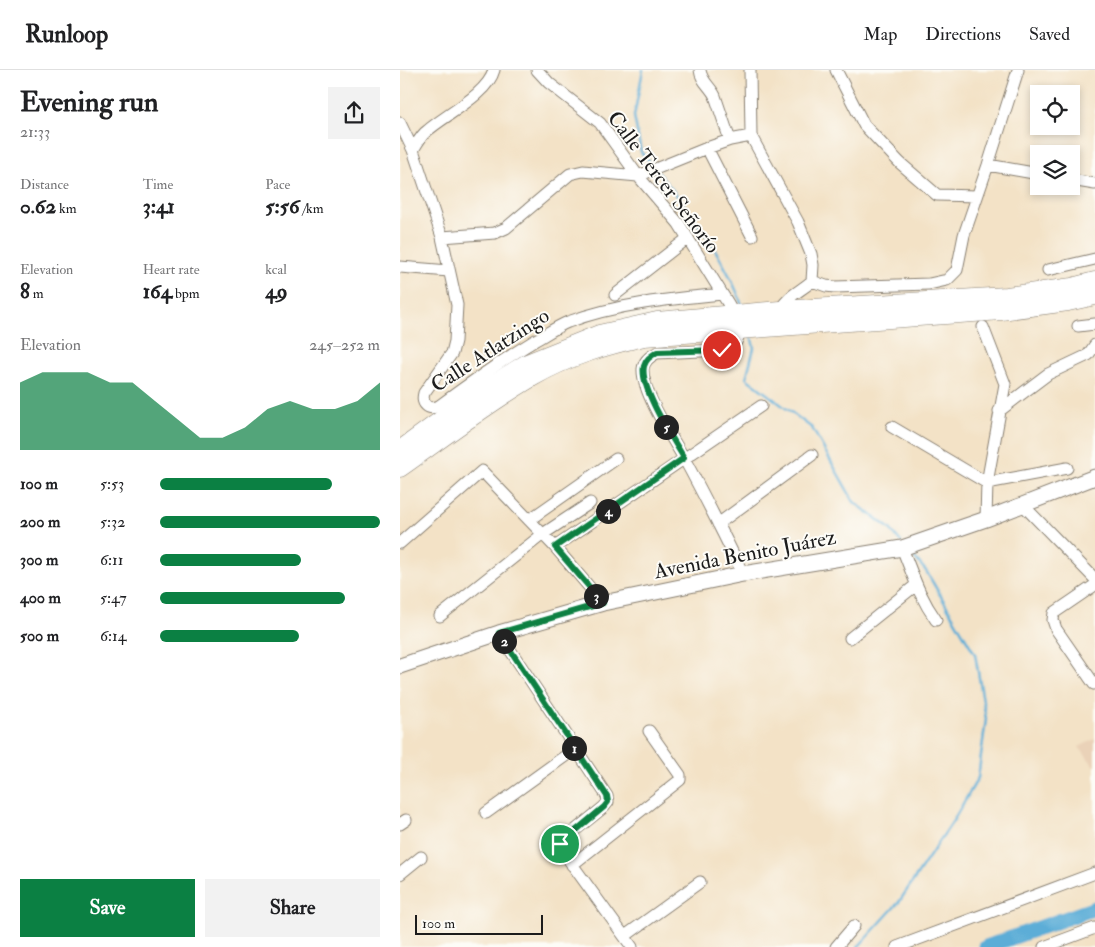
<!DOCTYPE html>
<html lang="en">
<head>
<meta charset="utf-8">
<style>
	:root { --surface:#fff; --page:#f2f2f2; --text:#202124; --muted:#757577; --line:#e0e0e0; --accent:#0b8043 }
	body { margin:0; font-family:"IM FELL Double Pica",serif; background:var(--page); color:var(--text); height:100vh; display:flex; flex-direction:column; font-size:19px; white-space:nowrap }
	* { box-sizing:border-box; margin:0 }
	p { font-size:16px; color:var(--muted) }
	.icon { flex:none; width:28px; height:28px; fill:none; stroke:currentColor; stroke-width:2; stroke-linecap:round; stroke-linejoin:round }
	.map { position:relative; flex:1; overflow:hidden }
	.drawer { display:flex; flex-direction:column; background:var(--surface); width:400px }
	.drawer>* { flex:none }
	.fabs { position:absolute; left:630px; top:15px; display:grid; gap:10px }
	.fabs a { display:grid; place-items:center; width:50px; height:50px; border-radius:0px; background:var(--surface); box-shadow:0 2px 8px #0003; font-size:25px }
	.scale { position:absolute; left:15px; bottom:12px; width:128px; box-sizing:border-box; padding-left:5px; border:2px solid #1c1c1c; border-top:0; font-size:14px; line-height:18px; white-space:nowrap; color:#1c1c1c; -webkit-text-stroke:4px #fdfcf7; paint-order:stroke }
	.pin { position:absolute; display:grid; place-items:center; width:42px; height:42px; color:#fff; margin:-21px; border:2px solid #fff; border-radius:50%; box-shadow:0 1px 5px #0007 }
	.km { position:absolute; width:25px; height:25px; margin:-12px; border-radius:50%; background:#222; color:#fff; font-size:14px; line-height:25px; text-align:center }
	.round { display:grid; place-items:center; flex:none; width:52px; height:52px; border-radius:0px; background:var(--page) }
	.headline { display:flex; align-items:center; justify-content:space-between; height:85px; padding:0 20px }
	h1 { font-size:28px; font-weight:700; line-height:38px }
	.metrics { display:grid; grid-template-columns:repeat(3,1fr); gap:8px; height:85px; padding:5px 20px }
	.metrics div { display:grid; align-content:center }
	.metrics b { font-size:21px; font-weight:700 }
	.metrics small { font-size:14px; font-weight:400 }
	.metrics p { font-size:14px }
	.chart { height:140px; padding:10px 20px }
	.chart p { display:flex; justify-content:space-between }
	.chart svg { width:100%; height:90px; margin-top:5px; fill:var(--accent); opacity:.7 }
	.action { display:flex; gap:10px; margin-top:auto; padding:10px 20px }
	.action a { flex:1; height:58px; border-radius:0px; background:var(--accent); color:#fff; font-size:20px; font-weight:700; line-height:58px; text-align:center }
	.action a+a { background:var(--page); color:var(--text) }
	ul { padding:0 20px; list-style:none; font-size:16px }
	li { display:grid; grid-template-columns:80px 60px 1fr; align-items:center; height:38px }
	li i { height:12px; border-radius:6px; background:var(--accent) }
	header { display:flex; align-items:center; gap:30px; box-sizing:border-box; height:70px; padding:0 25px; background:var(--surface); border-bottom:1px solid var(--line) }
	header strong { font-size:24px }
	nav { display:flex; gap:28px; margin-inline-start:auto; font-size:18px }
	main { display:flex; flex:1; min-height:0 }
	.map>svg:first-child { display:block }
</style>
</head>
<body>
<header>
<strong>Runloop</strong>
<nav><a>Map</a><a>Directions</a><a>Saved</a></nav>
</header>
<main>
<section class="drawer">
<div class="headline"><div><h1>Evening run</h1><p>21:33</p></div><a class="round"><svg class="icon" aria-label="share" viewBox="0 0 24 24"><path d="M12 15V3M7 8l5-5 5 5M5 13v7h14v-7"/></svg></a></div>
<div class="metrics">
<div><p>Distance</p><b>0.62<small> km</small></b></div>
<div><p>Time</p><b>3:41</b></div>
<div><p>Pace</p><b>5:56<small> /km</small></b></div>
</div>
<div class="metrics">
<div><p>Elevation</p><b>8<small> m</small></b></div>
<div><p>Heart rate</p><b>164<small> bpm</small></b></div>
<div><p>kcal</p><b>49</b></div>
</div>
<div class="chart"><p><span>Elevation</span>245–252 m</p>
<svg viewBox="0 0 160 44" preserveAspectRatio="none"><path d="M0 44V11L10 6L20 6L30 6L40 11L50 11L60 20L70 29L80 38L90 38L100 33L110 24L120 20L130 24L140 24L150 20L160 11V44z"/></svg>
</div>
<ul>
<li><b>100 m</b>5:53<i style="width:78%"></i></li>
<li><b>200 m</b>5:32<i style="width:100%"></i></li>
<li><b>300 m</b>6:11<i style="width:64%"></i></li>
<li><b>400 m</b>5:47<i style="width:84%"></i></li>
<li><b>500 m</b>6:14<i style="width:63%"></i></li>
</ul>
<div class="action"><a>Save</a><a>Share</a></div>
</section>
<div class="map">
<svg width="695" height="877" viewBox="0 0 695 877">
	<rect width="100%" height="100%" fill="#fdfcf7"/>
	<filter id="ink" filterUnits="userSpaceOnUse"><feTurbulence type="fractalNoise" baseFrequency=".02" numOctaves="2"/><feDisplacementMap in="SourceGraphic" scale="10" xChannelSelector="R" yChannelSelector="G"/><feConvolveMatrix kernelMatrix="1 2 1 2 8 2 1 2 1" color-interpolation-filters="sRGB"/></filter>
	<filter id="wash" filterUnits="userSpaceOnUse"><feTurbulence type="fractalNoise" baseFrequency=".0096" numOctaves="4" result="noise"/><feDisplacementMap in="SourceGraphic" scale="20" xChannelSelector="R" yChannelSelector="G"/><feGaussianBlur stdDeviation="1.12" result="paint"/><feColorMatrix in="noise" values="0 0 0 0 0 0 0 0 0 0 0 0 0 0 0 0 0 1.4 0 .05"/><feComposite in="paint" operator="in"/></filter>
	<g filter="url(#wash)">
		<rect width="100%" height="100%" fill="#f3e2c6"/>
		<path fill="#ead2b8" d="M695,669V697L679,677Z"/>
		<g fill="none" stroke-linecap="round" stroke-linejoin="round">
			<path stroke="#5cadd7" stroke-width="2.5" d="M243,0L234,46L241,82L252,95
				M257,101C291,142 326,188 343,238
				M351,265L354,278L346,308L412,358L454,432L490,459L501,472
				M458,877L499,832L553,751L578,708L586,649L575,584L526,501L509,481"/>
			<path stroke="#5cadd7" stroke-width="15" d="M586,877L695,838"/>
		</g>
	</g>
	<g filter="url(#ink)">
		<g fill="none" stroke-linecap="round" stroke-linejoin="round">
			<defs>
				<path id="minor" d="M137,0L149,13L200,53L238,106L279,154L329,235
					M300,0C301,11 311,17 315,26L330,70
					M350,0L351,66L398,152L411,184L413,195L412,211
					M436,0L464,55L500,93L537,125L577,126
					M0,53L13,80L42,167L57,235L55,271L52,283L24,323C21,334 28,341 39,336C70,313 101,291 134,271C145,265 156,257 168,252C217,234 269,229 322,224
					M307,78L352,166
					M13,80C17,74 21,65 27,61C45,45 88,24 94,0
					M588,95L639,104
					M671,110L695,114
					M42,167L95,163L106,158L170,104L183,101L238,106L307,78L330,70L351,66
					M0,197L49,201
					M648,200L695,189
					M412,211L426,216L435,217L529,214L547,210L557,200L564,165L588,95L618,0
					M215,225L288,168
					M380,240C390,224 398,223 412,211
					M678,256L695,254
					M583,257L605,314L587,413L586,449
					M339,265L335,274L322,280L257,283C250,286 244,291 243,299C242,324 274,370 286,392C306,429 325,467 343,504
					M599,341L648,304L688,285L695,275
					M492,357L587,413L667,398
					M622,434L695,509
					M129,450L216,389
					M318,454L412,385
					M0,473L82,401L155,477L203,533
					M155,477L361,336
					M502,478C513,505 519,526 536,550
					M40,546L143,464L190,433
					M99,563L207,726L208,732L204,737L163,770L160,774L161,779L232,877
					M450,568L516,515
					M694,614L656,559L653,550L654,543L695,515
					M86,743L175,679
					M0,754L6,750
					M172,795L280,710V705L249,661
					M0,804L21,787
					M225,866L300,812
					M436,877L454,856
					M497,877L695,803
					M644,877L695,858"/>
				<path id="major" d="M0,596L99,563L203,533L343,504L502,478L586,449L695,407"/>
				<path id="highway" d="M0,380L75,325L127,293L199,264L257,251L380,240L607,226L672,217L695,211
					M0,398C44,367 87,334 133,307C167,287 205,276 244,267L601,241L668,232L695,226"/>
			</defs>
			<use href="#minor" stroke="#887f71" stroke-width="13"/>
			<use href="#major" stroke="#887f71" stroke-width="17"/>
			<use href="#highway" stroke="#887f71" stroke-width="19"/>
			<use href="#minor" stroke="#fff" stroke-width="11"/>
			<use href="#major" stroke="#fff" stroke-width="15"/>
			<use href="#highway" stroke="#fff" stroke-width="18"/>
		</g>
	</g>
	<g fill="none" stroke-linecap="round" stroke-linejoin="round" filter="url(#ink)">
		<defs>
			<path id="route" d="M160,774L204,737L208,732L207,726L99,563L203,533L155,477L284,388C273,369 239,317 244,296C246,289 251,286 257,282L322,280"/>
		</defs>
		<use href="#route" stroke="#fff" stroke-width="10"/>
		<use href="#route" stroke="#0b8043" stroke-width="6"/>
	</g>
	<g text-anchor="middle" stroke-width="4" stroke-linejoin="round" paint-order="stroke">
		<g font-size="21" fill="#1c1c1c" stroke="#fdfcf7">
			<text transform="translate(264 112) rotate(53)" y="7">Calle Tercer Señorío</text>
			<text transform="translate(90 280) rotate(-33)" y="7">Calle Atlatzingo</text>
			<text transform="translate(345 484) rotate(-11)" y="7">Avenida Benito Juárez</text>
		</g>
	</g>
</svg>
<div class="fabs">
<a><svg class="icon" aria-label="locate" viewBox="0 0 24 24"><circle cx="12" cy="12" r="6"/><path d="M12 2v4M12 18v4M2 12h4M18 12h4"/></svg></a>
<a><svg class="icon" aria-label="layers" viewBox="0 0 24 24"><path d="M12 4l9 5-9 5-9-5zM3 14l9 5 9-5"/></svg></a>
</div>
<div class="scale">100 m</div>
<div class="pin" style="left:160px;top:774px;background:#1e9e55"><svg class="icon" aria-label="arrive" viewBox="0 0 24 24"><path d="M6 21V4h12l-3 4 3 4H6"/></svg></div>
<div class="pin" style="left:322px;top:280px;background:#d93025"><svg class="icon" aria-label="check" viewBox="0 0 24 24"><path d="M5 12l5 5 9-10"/></svg></div>
<b class="km" style="left:174px;top:678px">1</b>
<b class="km" style="left:104px;top:571px">2</b>
<b class="km" style="left:196px;top:526px">3</b>
<b class="km" style="left:208px;top:441px">4</b>
<b class="km" style="left:266px;top:357px">5</b>
</div>
</main>
</body>
</html>
